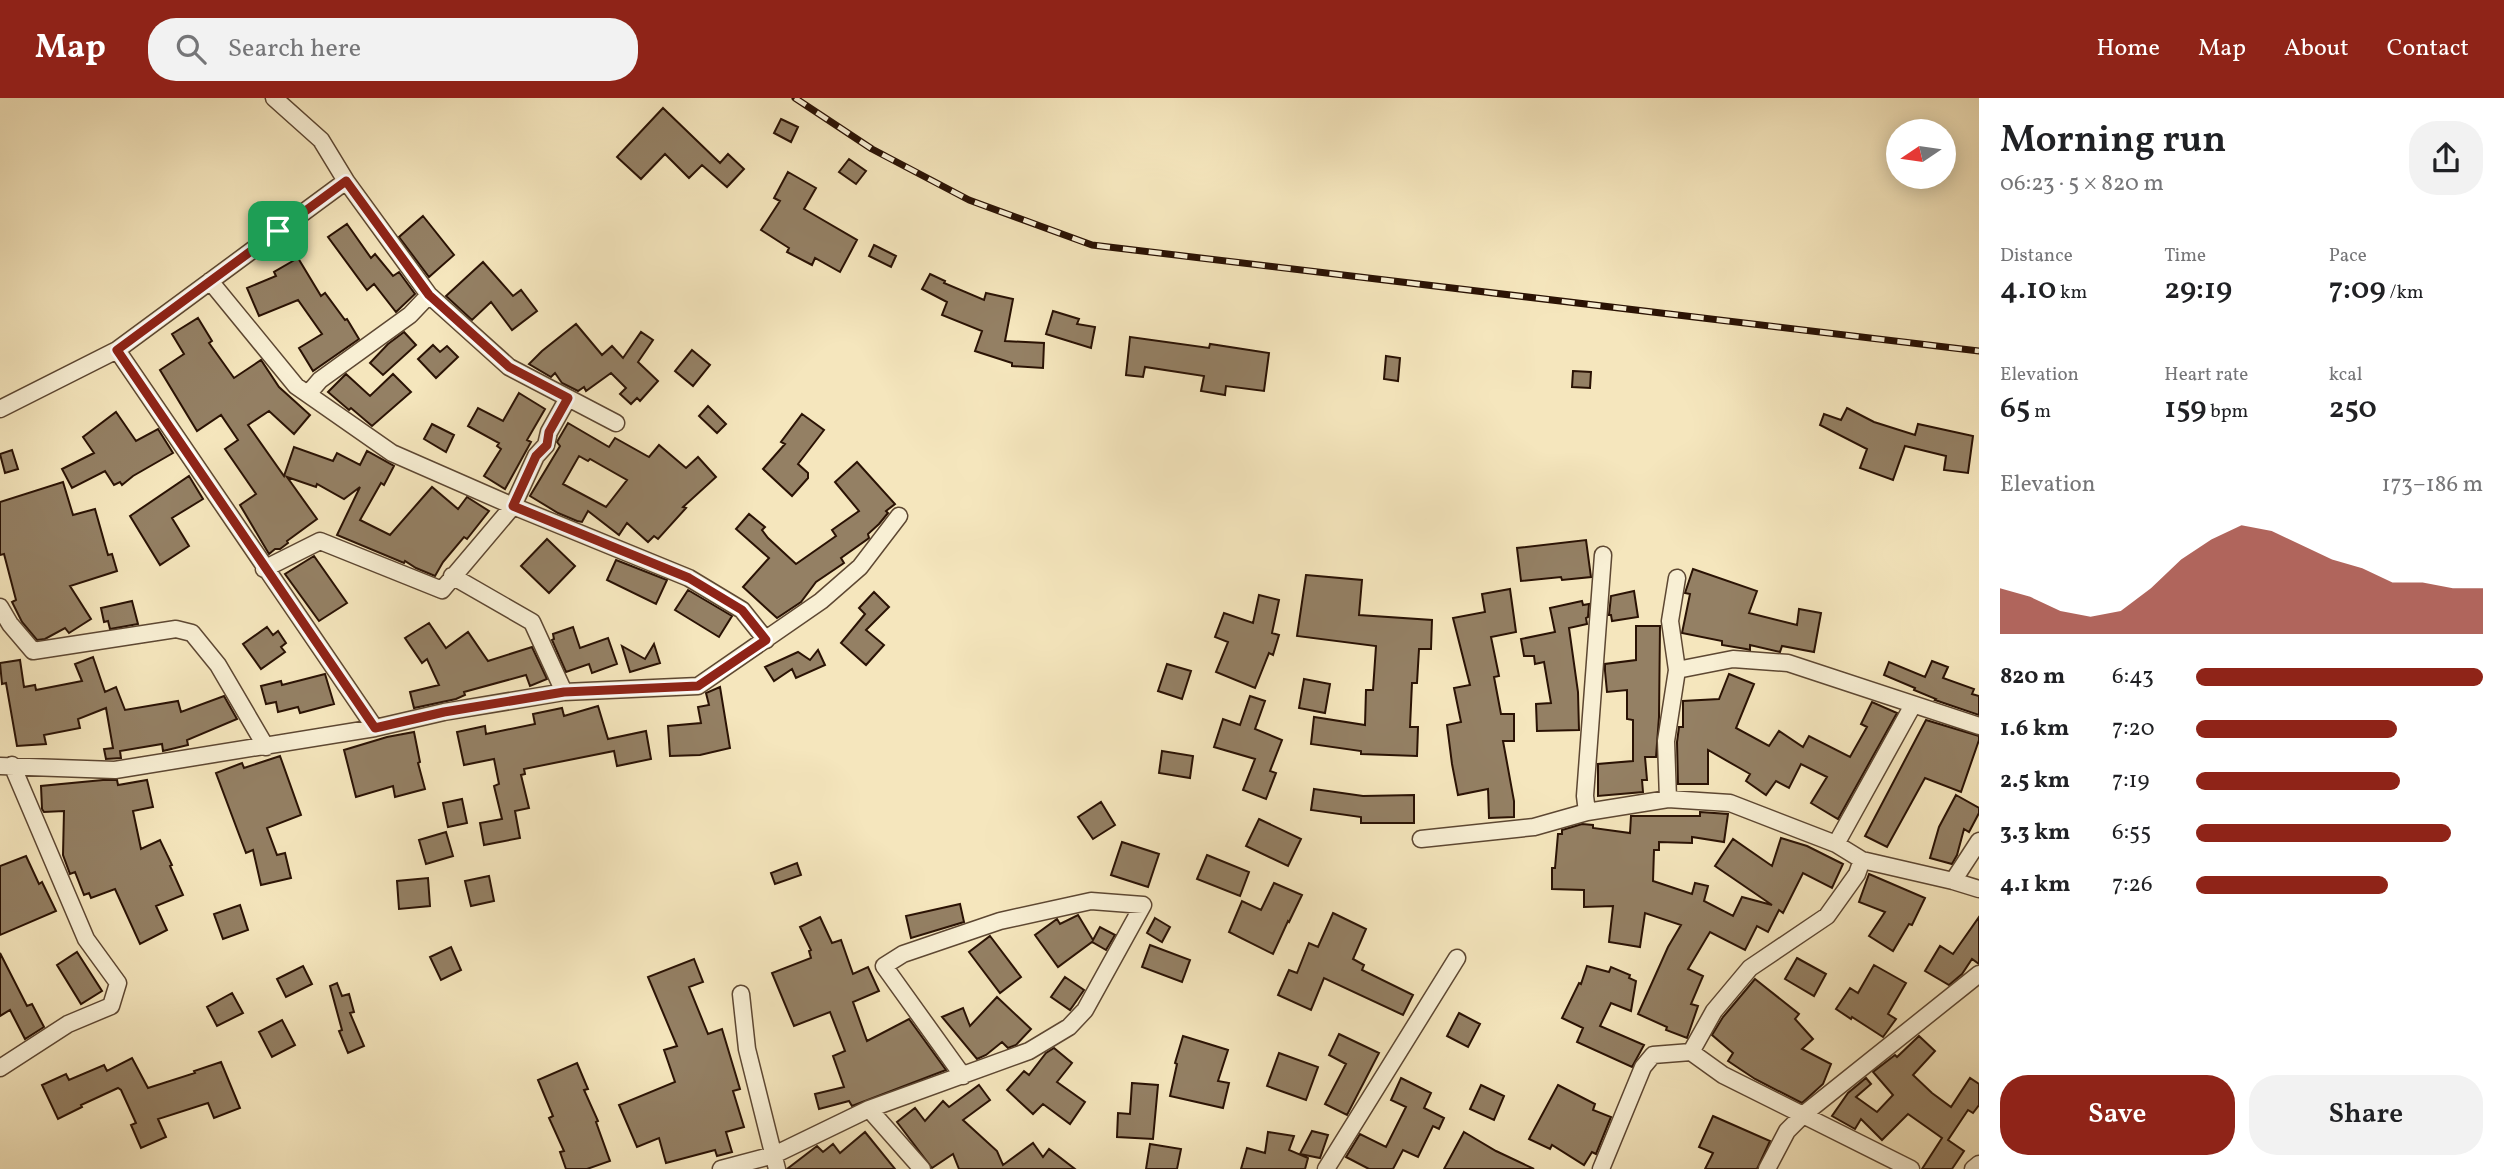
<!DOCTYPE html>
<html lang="en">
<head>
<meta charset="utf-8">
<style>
	:root { --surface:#fff; --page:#f2f2f2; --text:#202124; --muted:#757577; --accent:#8f2418 }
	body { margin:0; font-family:Vollkorn,serif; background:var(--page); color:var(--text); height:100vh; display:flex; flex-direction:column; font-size:26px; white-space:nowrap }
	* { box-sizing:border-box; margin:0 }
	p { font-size:23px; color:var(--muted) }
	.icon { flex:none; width:38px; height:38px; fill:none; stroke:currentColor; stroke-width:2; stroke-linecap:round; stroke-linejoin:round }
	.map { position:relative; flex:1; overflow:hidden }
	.sheet { display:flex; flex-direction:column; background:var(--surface); width:525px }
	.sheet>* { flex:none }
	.needle { width:46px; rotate:257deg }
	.buttons { position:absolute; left:1886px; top:21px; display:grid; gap:14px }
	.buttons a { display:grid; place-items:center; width:70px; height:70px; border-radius:50%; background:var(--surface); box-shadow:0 4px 18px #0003; font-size:35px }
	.pin { position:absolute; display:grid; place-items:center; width:60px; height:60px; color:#fff; margin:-30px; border-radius:14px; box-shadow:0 4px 10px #0006 }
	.round { display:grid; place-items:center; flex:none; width:74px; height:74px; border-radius:28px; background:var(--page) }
	.headline { display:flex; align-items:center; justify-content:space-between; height:119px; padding:0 21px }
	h1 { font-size:38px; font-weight:600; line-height:52px }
	.figures { display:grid; grid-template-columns:repeat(3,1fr); gap:10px; height:119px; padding:7px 21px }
	.figures div { display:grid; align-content:center }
	.figures b { font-size:30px; font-weight:600 }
	.figures small { font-size:19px; font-weight:400 }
	.figures p { font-size:19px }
	.chart { height:196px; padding:14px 21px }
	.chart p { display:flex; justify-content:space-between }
	.chart svg { width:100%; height:126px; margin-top:7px; fill:var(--accent); opacity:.7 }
	.action { display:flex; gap:14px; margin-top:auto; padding:14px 21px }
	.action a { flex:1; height:80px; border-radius:28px; background:var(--accent); color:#fff; font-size:28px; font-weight:600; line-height:80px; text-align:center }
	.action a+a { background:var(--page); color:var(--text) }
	ul { padding:0 21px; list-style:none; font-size:23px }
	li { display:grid; grid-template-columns:112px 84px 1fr; align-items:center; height:52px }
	li i { height:18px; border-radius:9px; background:var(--accent) }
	header { display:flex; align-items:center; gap:42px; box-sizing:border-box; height:98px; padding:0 35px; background:var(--accent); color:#fff }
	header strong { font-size:33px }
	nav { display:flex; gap:38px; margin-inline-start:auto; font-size:24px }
	.search { width:490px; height:63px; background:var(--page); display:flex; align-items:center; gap:18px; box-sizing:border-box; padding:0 24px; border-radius:28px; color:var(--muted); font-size:26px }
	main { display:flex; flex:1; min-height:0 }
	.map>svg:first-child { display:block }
</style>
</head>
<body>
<header>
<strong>Map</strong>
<div class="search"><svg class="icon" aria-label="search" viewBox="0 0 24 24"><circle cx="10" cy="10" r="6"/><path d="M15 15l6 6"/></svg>Search here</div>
<nav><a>Home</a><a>Map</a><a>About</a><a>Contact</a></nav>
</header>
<main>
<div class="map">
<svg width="1979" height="1071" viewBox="0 0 1979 1071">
	<rect width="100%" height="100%" fill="#f5e6bd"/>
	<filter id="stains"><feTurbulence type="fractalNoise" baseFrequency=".00286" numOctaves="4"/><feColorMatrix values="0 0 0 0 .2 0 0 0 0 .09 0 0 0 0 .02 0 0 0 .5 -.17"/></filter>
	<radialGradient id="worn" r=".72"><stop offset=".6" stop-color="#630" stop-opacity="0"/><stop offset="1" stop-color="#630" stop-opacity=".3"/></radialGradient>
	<path fill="#948064" stroke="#2a1204" stroke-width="2" fill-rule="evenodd" d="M663,10L720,65L728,56L744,71L727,89L702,67L689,80L665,56L641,81L617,59Z
		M781,21L798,29L791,44L774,35Z
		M849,61L866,73L856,86L839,74Z
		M788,74L816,90L804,111L857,142L840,174L815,160L812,167L787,154L789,150L761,132L780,103L774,100Z
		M423,118L454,157L429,179L399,139Z
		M347,126L371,160L375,156L393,178L399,174L415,196L396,214L374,186L367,192L328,139Z
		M874,147L896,158L891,169L869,158Z
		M298,160L321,198L325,195L345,222L347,221L359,241L313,273L299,250L322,236L298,202L259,218L247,190L276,178L274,174Z
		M483,164L513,198L521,192L537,213L512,232L491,204L472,222L446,198Z
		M930,176L945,183L944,185L984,202L986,195L1013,201L1005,243L1044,245L1043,270L1012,268V265L975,253L982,233L942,217L947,204L922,191Z
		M1053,213L1079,221L1077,226L1095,229L1091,250L1046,236Z
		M198,220L212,243L209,245L234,280L261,262L279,289L310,317L294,336L269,313L248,327L284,378L294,349L333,363L337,355L360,367L367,353L394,368L384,387L381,385L360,422L390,437L432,389L458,411L467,399L489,413L467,441L464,439L443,464L435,478L416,470L405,463L404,465L337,437L360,389L344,401L317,386L316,389L287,379L317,421L287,443L288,445L280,451H275L269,456L240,407L256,396L225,351L238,342L221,317L197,333L160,272L184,256L172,236Z
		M576,226L602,257L612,248L623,260L641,234L653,242L638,264L658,283L640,303L637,300L631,306L620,296L626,290L611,275L586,293L584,289L578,293L562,285L555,275L551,279L529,266L542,253Z
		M404,234L416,247L383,277L370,265L388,246Z
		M1130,239L1209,250L1210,246L1269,255L1264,293L1226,288L1225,297L1201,293L1204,278L1145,269L1143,279L1126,277Z
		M433,247L440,254L447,248L458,259L436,280L418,261Z
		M692,252L710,267L693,288L675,273Z
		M1386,258L1400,260L1398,283L1384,281Z
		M1573,273L1591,274L1590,290L1572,289Z
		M346,276L370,298L393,276L411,294L372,328L351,310L349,312L328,294Z
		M519,295L545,311L527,342L531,344L505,391L484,378L501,351L497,348L499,345L468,328L478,310L503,323Z
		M708,308L726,326L717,335L699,318Z
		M1847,310L1874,324L1915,337L1918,326L1973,338L1968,375L1944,372L1946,358L1905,348L1893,382L1860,370L1867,351L1820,327L1824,316L1841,322Z
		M116,314L136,343L158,331L173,355L133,378L122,387L120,384L114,387L105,373L72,390L62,371L94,355L83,339Z
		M802,316L824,332L798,366L808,375V380L792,398L763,371L785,346L781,344Z
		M568,325L609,349L615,340L649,359L659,347L686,370L698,359L716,379L683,409L686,410L658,441L654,438L648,444L627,425L619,437L588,413L582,424L577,423L558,415L530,398L560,348L557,344ZM579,358L588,363L590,361L627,382L606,409L563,386Z
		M432,326L454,337L446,354L424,341Z
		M12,352L18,371L5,375L0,356Z
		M857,364L895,406L886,413L888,415L879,426L868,436L869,440L841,460L844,465L816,484L801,504L777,520L743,489L769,460L736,431L749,416L765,429L762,432L768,440L796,466L836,438L832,432L859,413L835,384Z
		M189,378L203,401L172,420L189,448L160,467L130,418Z
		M63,384L73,417L95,411L108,457L112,456L117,473L70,488L91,521L69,535L65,530L45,541L37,542L22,524L12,504L16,502L4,456L0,457V404Z
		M547,441L575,468L549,495L521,468Z
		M1586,442L1591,479L1562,482L1561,479L1521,483L1517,450Z
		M314,458L347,505L319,523L285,476Z
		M616,462L667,482L656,506L607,482Z
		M1693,471L1757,493L1749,515L1797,527L1799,511L1821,515L1814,554L1782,548L1780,554L1750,547V552L1746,551L1722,547V543L1682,535L1690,496L1685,495Z
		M1306,477L1362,482L1359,517L1432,522L1431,551H1419L1417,585H1412L1410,629H1418L1417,658L1361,656V653L1311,646L1314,619L1365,627L1366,592H1373L1376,548L1297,538Z
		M1510,491L1516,534L1491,539L1499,578L1494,579L1501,616H1514V643H1503L1514,703V719L1489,720L1488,691L1458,697L1452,666L1447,627L1461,624L1454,590L1470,587L1453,520L1485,514L1482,496Z
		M688,492L732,518L719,539L675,512Z
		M1634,493L1638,519L1612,523L1611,517H1609L1611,498Z
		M874,494L889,509L866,532L884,547L866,567L841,545L865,516L859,510Z
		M1259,497L1279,502L1272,535L1279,537L1273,557L1269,555L1255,590L1216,574L1228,544L1215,539L1224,515L1253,525Z
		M132,503L138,526L110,531L108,523L104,524L101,510Z
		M1582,503L1583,507L1589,506L1588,519L1586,520L1587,526L1569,530L1578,594L1579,632L1537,633L1536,606L1551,605L1544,564L1535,566L1534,558H1524L1521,541L1555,534L1550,510Z
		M429,525L446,550L468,534L488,563L532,549L547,581L530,588L526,577L464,594L465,597L456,601L414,610L410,594L439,587L427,561L422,565L405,540Z
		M1636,528H1660L1659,619L1656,659H1645L1647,682H1642L1643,694L1598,698V666L1633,663V622L1627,621V592L1607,594L1605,573V566L1636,562Z
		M267,529L273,537L278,533L286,545L281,549L285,554L261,571L243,546Z
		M573,529L580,550L608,540L617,566L592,575L589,566L566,574L552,542L554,541L553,536Z
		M654,546L660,565L630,574L622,548L645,561Z
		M818,552L825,567L796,580L792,571L774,583L765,569L798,554L810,562Z
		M93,559L105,594L116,589L125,612L178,603L181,614L224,598L237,621L187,642L188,647L163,653L162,646L120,653L121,660L106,661L104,651L113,650L106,610L78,621L80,630L44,637L46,646L17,648L6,585L2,586L0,565L20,562L24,589L35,587L36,592L82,583L75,566Z
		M1932,563L1948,569L1943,580L1974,591L1972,596L1979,598V617L1935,602L1936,601L1914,592L1915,590L1884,577L1889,564L1925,579Z
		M1167,566L1191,573L1182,601L1158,593Z
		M325,576L334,606L300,615L298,609L278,614L276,604L266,606L261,588L281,583L282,587Z
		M1729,576L1754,586L1736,630L1769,648L1779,633L1803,649L1809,638L1850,659L1867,629L1861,626L1872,604L1897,615L1838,721L1811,705L1827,679L1801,666L1789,690L1776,683L1766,697L1746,683L1750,676L1708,652V686H1678L1677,644L1679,629H1683V603L1719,601Z
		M1304,581L1330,586L1325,615L1299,610Z
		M720,589L730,650L700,657L670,658L668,628L701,625L698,609L709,607L706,595Z
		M1250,598L1265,603L1255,631L1282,642L1270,673L1276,675L1266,701L1243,692L1255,661L1214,649L1223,621L1240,627Z
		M598,608L608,641L646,633L651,661L617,668L614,653L524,671L525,676L521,677L529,710L515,713L520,740L484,747L480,725L502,721L494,688L499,686L494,661L464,667L457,634L485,628L486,636L535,626L533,616L562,610L564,618Z
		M1926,622L1979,638V642L1961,694L1925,680L1887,749L1865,738Z
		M414,634L420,664L418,665L425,691L395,699L393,688L356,699L344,652L387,639Z
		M1162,653L1193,658L1190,680L1159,675Z
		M280,658L301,717L267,730L277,757L285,755L291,780L261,787L253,752L246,755L216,675L242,665L244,670Z
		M103,682H117L118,687L147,682L153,709L133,713L141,751L160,742L172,767L170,768L183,797L156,808L167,832L140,846L115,791L91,800L89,795L84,797L75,774L70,776L63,757L64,713L44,714L42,711L41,688Z
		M1314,691L1363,698L1414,697V725H1361V719L1311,712Z
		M1956,697L1979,710V715L1969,734L1964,731L1957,757L1952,766L1930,760L1939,729Z
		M462,701L467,725L448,729L443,705Z
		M1101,704L1115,727L1093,741L1078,719Z
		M1700,714L1728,716L1724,744L1692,739V745L1659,744V752H1654L1653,783L1692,796L1695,785L1708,788L1704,803L1733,818L1742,799L1772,807L1715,768L1733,741L1772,768L1781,740L1807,748L1843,766L1832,790L1803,775L1783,815L1779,812L1768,834L1757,828L1745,852L1710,834L1688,871L1703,878L1691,906L1698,908L1687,940L1666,932L1667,929L1638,916L1668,849L1681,827L1645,815L1640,849L1609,844L1613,808L1584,809V792L1552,791V770H1555L1558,736H1562V732L1582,726L1593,727V730L1630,735L1631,718H1700Z
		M1259,721L1301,741L1288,768L1246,748Z
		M446,734L453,758L426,766L419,742Z
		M1122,744L1159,756L1148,789L1111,777Z
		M1207,757L1249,774L1240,798L1197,781Z
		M26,758L39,786L42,784L56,813L0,837V768Z
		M797,765L801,777L775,786L771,775Z
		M1869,776L1925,800L1912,827L1909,826L1893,853L1869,838L1885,814L1859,804Z
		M489,778L494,803L471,808L465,783Z
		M428,780L430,808L399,811L397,783Z
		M1274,785L1302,797L1289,824L1288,823L1273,856L1229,834L1242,803L1261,812Z
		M960,806L964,824L911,840L906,818Z
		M240,807L248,832L223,841L214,816Z
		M1333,815L1366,831L1353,861L1364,867L1362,872L1413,897L1403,917L1324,880L1311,912L1278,897L1289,872L1297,875L1309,845L1318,849Z
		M1078,817L1093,842L1100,829L1115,837L1106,852L1092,844L1058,869L1035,837L1057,821L1060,826Z
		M820,819L832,845L841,842L853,876L868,869L879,893L853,904L867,943L909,921L946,972L852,1008L849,1003L819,1011L815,996L844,989L833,958L845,953L830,914L794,928L772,875L811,860L809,853L811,852L800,829Z
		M1979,819V866L1972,861L1962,876L1949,887L1925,873L1940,848L1953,856Z
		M1155,820L1170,829L1162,844L1147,835Z
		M990,838L1021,879L1000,895L969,854Z
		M1150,847L1190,862L1182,884L1142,869Z
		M451,849L461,872L441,882L430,859Z
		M77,854L102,893L81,906L57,867Z
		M0,855L27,908L32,906L44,929L25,941L10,912L0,918Z
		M1797,860L1826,876L1814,898L1785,881Z
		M694,861L703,884L689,889L708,936L722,931L740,991L733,993L744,1029L726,1034L732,1054L717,1058L715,1052L666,1065L659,1040L637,1049L619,1007L675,984L664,952L677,948L648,879Z
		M1874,867L1906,885L1888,916L1896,921L1883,939L1852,919L1851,921L1836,911L1850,890L1858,895Z
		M303,868L312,886L286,899L277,881Z
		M1587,868L1609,874L1611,869L1630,877L1629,880L1636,883L1631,913L1611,905L1600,928L1644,947L1632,969L1577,944L1583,930L1562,920L1579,885L1581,886Z
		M1065,879L1084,892L1070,912L1051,899Z
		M1755,881L1799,916L1795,921L1813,941L1802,951L1831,966L1823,986L1802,1005L1755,981L1728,963L1733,955L1712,937L1723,919Z
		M337,885L342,898L349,896L354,914L350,915L364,948L348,955L339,933L342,932L330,888Z
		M232,895L243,915L217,928L207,909Z
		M997,899L1031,931L1016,947L1008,950L1002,944L986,957L977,961L942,919L963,910L970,928Z
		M1459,915L1480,926L1468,949L1447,938Z
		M282,922L295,947L272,959L259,934Z
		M1339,936L1379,955L1347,1017L1325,1006L1346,966L1329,957Z
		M1183,938L1228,952L1218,983L1229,985L1223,1010L1170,998L1177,966L1175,965Z
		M1919,938L1935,953L1913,977L1932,995L1951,1009L1970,980L1979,986V1007L1973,1015L1968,1012L1948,1042L1964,1053L1952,1071H1922L1942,1040L1908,1016L1882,1042L1861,1021L1855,1031L1832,1018L1848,995L1866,980L1871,986L1856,999L1877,1014L1893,997L1873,974L1895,957L1897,959Z
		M1054,950L1072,965L1057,984L1085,1004L1070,1026L1043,1006L1033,1016L1007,992L1024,973L1029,977L1046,955Z
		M1279,955L1318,969L1306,1002L1267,988Z
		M132,960L148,990L195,975L194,973L221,964L240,1010L214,1020L208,1005L158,1021L166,1039L141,1050L131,1027L136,1025L121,992L118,990L81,1007L82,1009L58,1021L42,987L66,976L69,982L104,967L107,973Z
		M577,965L588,991L584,992L598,1023L596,1024L610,1063L587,1071H566L560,1054L564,1053L549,1020L553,1018L538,982Z
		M1401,980L1431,995L1424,1010L1444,1020L1439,1031L1433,1028L1418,1059L1403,1052L1393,1071H1369L1346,1059L1360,1036L1386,1049L1406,1009L1391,1002Z
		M1132,985L1158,987L1153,1041L1117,1039L1118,1015L1130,1016Z
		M979,987L990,1002L963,1022L997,1053L1003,1067L1033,1045L1043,1059L1049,1051L1075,1071H959L953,1056L932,1070L897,1024L915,1010L925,1023L943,1003L949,1009Z
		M1481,987L1504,998L1494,1022L1470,1011Z
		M1558,987L1595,1006L1593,1012L1611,1019L1596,1056L1592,1054L1584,1067L1552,1047L1550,1051L1529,1041Z
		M1713,1018L1770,1043L1757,1071H1705L1713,1055L1699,1049Z
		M1312,1033L1328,1037L1320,1060L1300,1056Z
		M865,1034L895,1071H787L817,1048L823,1054L833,1046L840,1055Z
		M1268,1034L1294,1038L1289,1052L1308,1060L1305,1071H1241L1247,1050L1265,1055Z
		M1464,1034L1496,1053L1534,1071H1444Z
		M1150,1046L1181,1051L1177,1071H1146Z"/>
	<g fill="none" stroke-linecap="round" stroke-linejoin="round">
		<defs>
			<path id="minor" d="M274,0L321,42L346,83
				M210,183L296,288L392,355L513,408L689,480L742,512L766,542
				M117,252L375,630
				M308,296L320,282L410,217L429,197
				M0,311L117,252L346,83L429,197L509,269L616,325
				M264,471L320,443L442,492L513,408L536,358L546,347L549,334L568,300
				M452,478L532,524L564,594
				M0,509L10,526L33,553L176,531L192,535L218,567L266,649
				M1677,572L1733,561L1788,565L1979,628
				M0,668L115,672L375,630L444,614L564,594L698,588L821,503L860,469L899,418
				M1668,701L1666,643L1677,572L1670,523L1677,480
				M1587,714L1585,698L1603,457
				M1421,741L1534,729L1587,714L1668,701L1730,705L1836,746L1862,762L1953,783L1979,791
				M1836,746L1913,607
				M1953,783L1979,743
				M741,896L747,951L777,1071
				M1691,954L1714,913L1750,870L1827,818L1857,776L1862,762
				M0,970L68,926L111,908L118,885L86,841L12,667
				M869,1011L922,1071
				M721,1071L774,1057L869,1011L1029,953L1069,929L1085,912L1143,807L1091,803L1000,823L903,856L884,868L963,978
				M1326,1071L1457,860
				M1601,1071L1643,969L1653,957L1691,954L1723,977L1911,1071
				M1767,1071L1787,1033L1804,1016L1979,876
				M1973,1071L1979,1066"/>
		</defs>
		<use href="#minor" stroke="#5d4732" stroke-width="19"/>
		<use href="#minor" stroke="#f8efd4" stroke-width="16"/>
		<defs>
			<path id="rail" d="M795,0L872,51L969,102L1092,147L1979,253"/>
		</defs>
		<use href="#rail" stroke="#2a1204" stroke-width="7"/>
		<use href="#rail" stroke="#f8efd4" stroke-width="4.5" stroke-dasharray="13" stroke-linecap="butt"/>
	</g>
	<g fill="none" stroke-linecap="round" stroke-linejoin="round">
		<defs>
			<path id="route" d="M346,83L429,197L509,269L568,300L549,334L547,347L536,358L513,408L689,480L742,512L766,542L698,588L564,594L444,614L375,630L117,252Z"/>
		</defs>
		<use href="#route" stroke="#fff" stroke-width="14"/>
		<use href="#route" stroke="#8f2418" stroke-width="9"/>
	</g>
	<rect width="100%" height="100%" filter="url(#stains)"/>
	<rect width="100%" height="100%" fill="url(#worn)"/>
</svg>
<div class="buttons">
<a><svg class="needle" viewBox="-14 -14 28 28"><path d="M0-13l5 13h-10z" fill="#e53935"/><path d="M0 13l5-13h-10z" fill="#757577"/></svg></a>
</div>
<div class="pin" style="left:278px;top:133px;background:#1e9e55"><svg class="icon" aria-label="arrive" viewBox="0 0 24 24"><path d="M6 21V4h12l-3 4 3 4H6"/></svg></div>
</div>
<section class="sheet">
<div class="headline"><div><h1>Morning run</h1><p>06:23 · 5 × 820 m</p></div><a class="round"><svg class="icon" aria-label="share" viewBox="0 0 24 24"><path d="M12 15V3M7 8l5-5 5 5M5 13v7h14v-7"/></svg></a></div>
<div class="figures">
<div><p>Distance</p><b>4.10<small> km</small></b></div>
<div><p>Time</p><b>29:19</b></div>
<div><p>Pace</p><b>7:09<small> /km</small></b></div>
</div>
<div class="figures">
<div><p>Elevation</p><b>65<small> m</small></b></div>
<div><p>Heart rate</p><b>159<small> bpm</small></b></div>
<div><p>kcal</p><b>250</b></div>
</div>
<div class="chart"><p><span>Elevation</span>173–186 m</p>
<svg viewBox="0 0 160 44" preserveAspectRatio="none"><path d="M0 44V28L10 31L20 36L30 38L40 36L50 28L60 18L70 11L80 6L90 8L100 13L110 18L120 21L130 26L140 26L150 28L160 28V44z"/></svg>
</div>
<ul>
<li><b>820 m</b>6:43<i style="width:100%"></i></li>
<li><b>1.6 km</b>7:20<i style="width:70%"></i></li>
<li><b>2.5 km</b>7:19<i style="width:71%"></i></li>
<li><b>3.3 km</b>6:55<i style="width:89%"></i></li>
<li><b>4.1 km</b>7:26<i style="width:67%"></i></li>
</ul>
<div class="action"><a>Save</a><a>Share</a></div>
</section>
</main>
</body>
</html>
